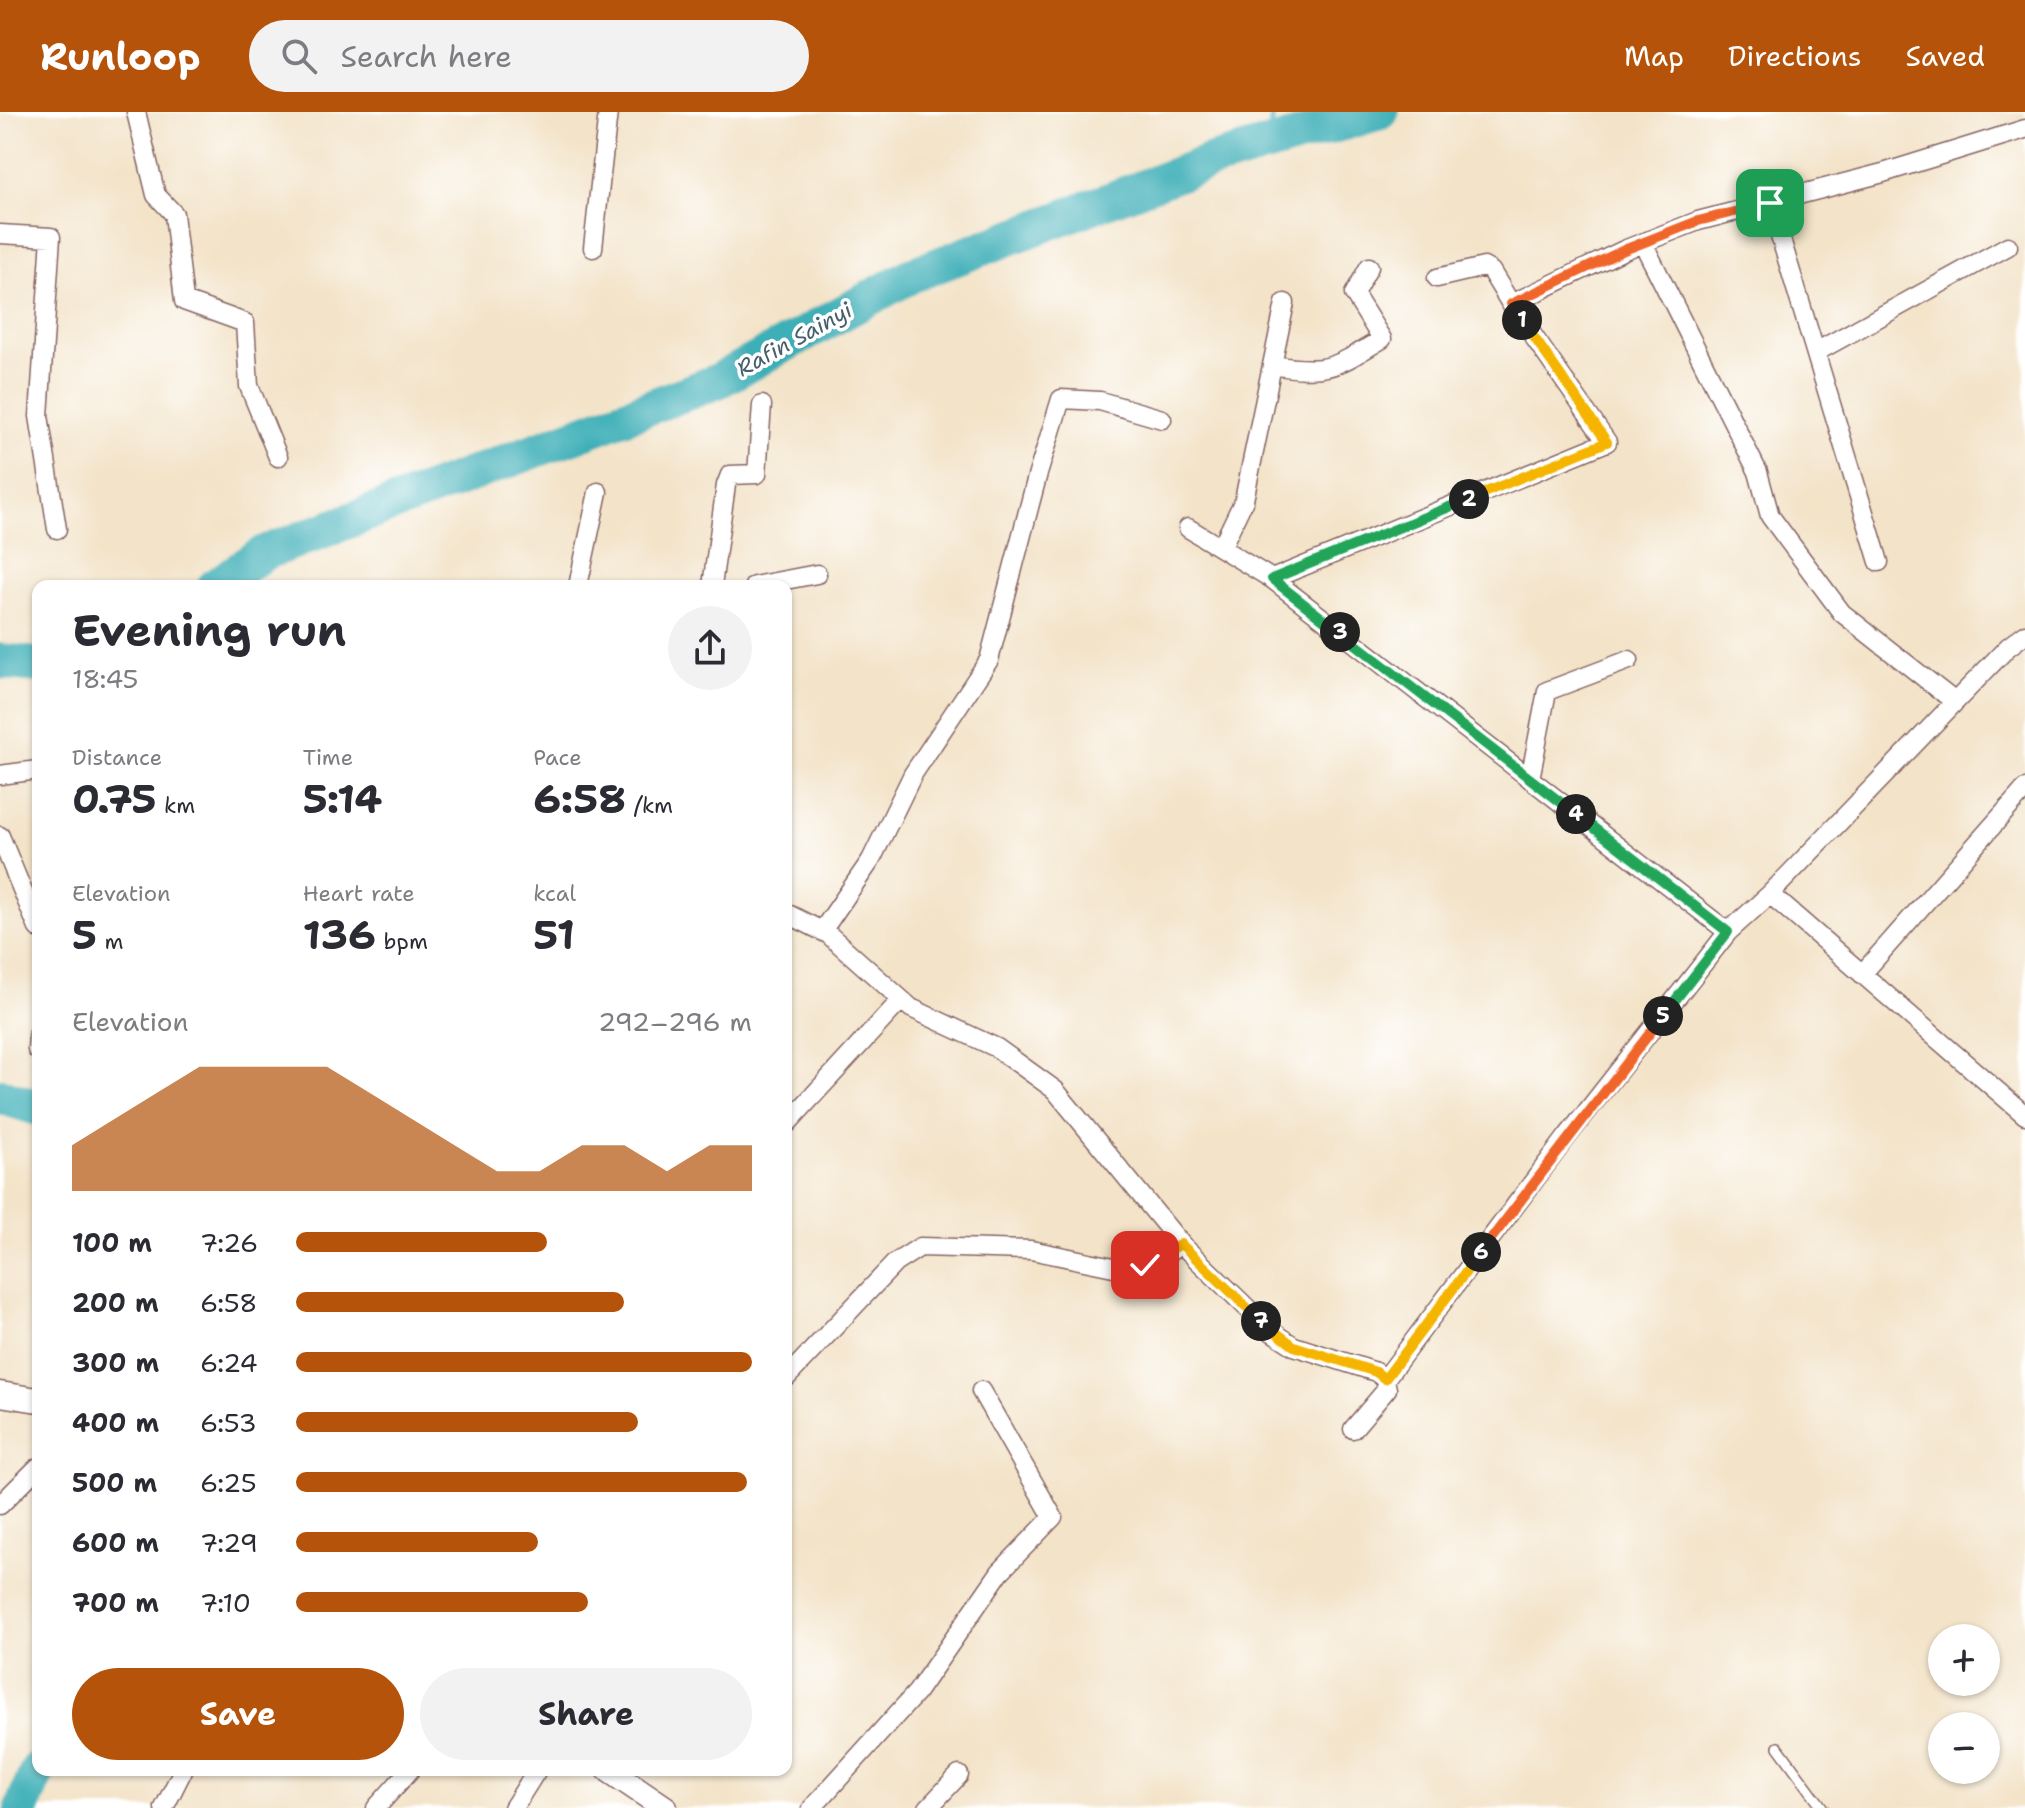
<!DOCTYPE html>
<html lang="en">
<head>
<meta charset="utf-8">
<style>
	:root { --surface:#fff; --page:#f2f2f3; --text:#2b2b33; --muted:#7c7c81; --accent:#b45309 }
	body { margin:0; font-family:"Shantell Sans",sans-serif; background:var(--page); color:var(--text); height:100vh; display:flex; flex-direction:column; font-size:30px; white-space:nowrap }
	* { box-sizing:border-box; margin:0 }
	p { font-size:26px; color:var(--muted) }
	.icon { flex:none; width:44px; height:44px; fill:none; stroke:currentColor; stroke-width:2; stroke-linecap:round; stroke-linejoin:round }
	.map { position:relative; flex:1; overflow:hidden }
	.panel { position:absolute; left:32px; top:468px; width:760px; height:1196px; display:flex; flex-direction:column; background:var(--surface); border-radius:16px; box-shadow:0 2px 6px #0004 }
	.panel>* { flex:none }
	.buttons { position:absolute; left:1928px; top:1512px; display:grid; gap:16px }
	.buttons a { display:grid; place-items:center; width:72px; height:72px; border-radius:50%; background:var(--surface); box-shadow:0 2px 6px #0004; font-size:40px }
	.pin { position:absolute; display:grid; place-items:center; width:68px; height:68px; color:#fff; margin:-34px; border-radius:16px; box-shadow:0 4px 12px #0006 }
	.km { position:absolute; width:40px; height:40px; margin:-20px; border-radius:50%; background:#222; color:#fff; font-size:22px; line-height:40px; text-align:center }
	.round { display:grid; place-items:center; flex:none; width:84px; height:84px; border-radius:42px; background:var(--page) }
	.headline { display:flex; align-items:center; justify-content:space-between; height:136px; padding:0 40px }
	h1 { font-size:44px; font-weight:700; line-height:60px }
	.metrics { display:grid; grid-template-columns:repeat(3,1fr); gap:12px; height:136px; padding:8px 40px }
	.metrics div { display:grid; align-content:center }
	.metrics b { font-size:40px; font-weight:700 }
	.metrics small { font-size:22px; font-weight:400 }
	.metrics p { font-size:22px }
	.chart { height:224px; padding:16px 40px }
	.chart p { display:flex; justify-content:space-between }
	.chart svg { width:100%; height:144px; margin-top:8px; fill:var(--accent); opacity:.7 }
	.button { display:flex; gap:16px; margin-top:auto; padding:16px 40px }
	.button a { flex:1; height:92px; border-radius:48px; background:var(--accent); color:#fff; font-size:32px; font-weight:700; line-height:92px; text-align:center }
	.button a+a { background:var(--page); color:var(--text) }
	ul { padding:0 40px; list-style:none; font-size:26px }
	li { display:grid; grid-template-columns:128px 96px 1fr; align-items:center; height:60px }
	li i { height:20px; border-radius:10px; background:var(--accent) }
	header { display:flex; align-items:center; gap:48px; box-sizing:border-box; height:112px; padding:0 40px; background:var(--accent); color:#fff }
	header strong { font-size:38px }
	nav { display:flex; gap:44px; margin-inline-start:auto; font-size:28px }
	.search { width:560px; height:72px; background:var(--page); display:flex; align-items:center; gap:20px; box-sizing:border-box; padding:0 28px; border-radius:44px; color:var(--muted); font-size:30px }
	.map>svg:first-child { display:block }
</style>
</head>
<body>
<header>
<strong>Runloop</strong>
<div class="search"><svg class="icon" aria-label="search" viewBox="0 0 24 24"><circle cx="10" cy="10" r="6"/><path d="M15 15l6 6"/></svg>Search here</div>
<nav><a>Map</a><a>Directions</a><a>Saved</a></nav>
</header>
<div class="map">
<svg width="2025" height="1696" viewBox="0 0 2025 1696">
	<rect width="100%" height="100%" fill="#fff"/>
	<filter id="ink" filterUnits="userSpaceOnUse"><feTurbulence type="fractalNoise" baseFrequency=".0125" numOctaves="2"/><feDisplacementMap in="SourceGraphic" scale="16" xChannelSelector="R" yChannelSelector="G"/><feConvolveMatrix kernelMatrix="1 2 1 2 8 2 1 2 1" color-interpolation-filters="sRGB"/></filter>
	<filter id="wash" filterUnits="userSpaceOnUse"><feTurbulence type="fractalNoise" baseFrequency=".006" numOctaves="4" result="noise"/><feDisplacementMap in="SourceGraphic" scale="32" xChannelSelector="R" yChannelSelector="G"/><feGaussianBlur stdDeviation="1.8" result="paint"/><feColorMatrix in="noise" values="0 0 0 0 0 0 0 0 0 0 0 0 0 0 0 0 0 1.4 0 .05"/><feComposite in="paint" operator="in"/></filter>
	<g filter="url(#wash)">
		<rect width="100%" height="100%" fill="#f3e3c8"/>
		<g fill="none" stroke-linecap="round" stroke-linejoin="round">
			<path stroke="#3eafb7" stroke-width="6" d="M1268,33L1273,0"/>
			<path stroke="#3eafb7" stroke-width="36" d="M215,474L264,441L718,269L912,163L1209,50L1381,0
				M0,549L38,553
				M0,984L38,996
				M22,1696L38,1657"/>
		</g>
	</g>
	<g filter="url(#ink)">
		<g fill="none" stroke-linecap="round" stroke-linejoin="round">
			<defs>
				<path id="service" d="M1778,1635L1823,1696"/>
				<path id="minor" d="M136,0L156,83L174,102L184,189L245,211L249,274L278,345
					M1770,91L1879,450
					M0,122L51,125L39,304L57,417
					M1643,131L1758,360L1770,404L1842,501L1955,590
					M593,136L608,0
					M1437,166L1484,155L1491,159L1511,192
					M1816,240L2008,134
					M1272,253C1328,262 1334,256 1382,227L1354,182L1369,155
					M1188,416L1272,467L1728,820
					M1221,436L1244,388L1285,191
					M1272,467L1607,330L1511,192L1624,138L1698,109L1883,61L2025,17
					M578,474L598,380
					M712,474L726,373L730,363L757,362L762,293
					M754,474L817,462
					M0,663L38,658
					M1530,667L1547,579L1629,548
					M0,724L38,816
					M1770,782L2025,1003
					M786,801L828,822L911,896L997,936L1055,978L1181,1132L1272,1220L1294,1234L1376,1260L1385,1267L1387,1277L1353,1317
					M822,819L871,748L913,662L989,548L1037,365L1061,287L1100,289L1162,307
					M1862,862L2025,677
					M37,938L38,922
					M786,1013L901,888
					M786,1266L895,1151L920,1135L1031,1138L1128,1158L1162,1145L1181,1132
					M1385,1267L1566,1026L1728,820L1770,782L2008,535L2025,522
					M0,1393L38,1355
					M164,1696L183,1658
					M376,1696L410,1658
					M513,1696L537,1658
					M812,1696L917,1580L1000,1460L1053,1405L981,1279
					M928,1696L959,1663"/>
				<path id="tertiary" d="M0,1282L38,1288
					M609,1658L665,1696"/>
			</defs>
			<use href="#service" stroke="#856462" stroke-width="12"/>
			<use href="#minor" stroke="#856462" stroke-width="21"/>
			<use href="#tertiary" stroke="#856462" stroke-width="27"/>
			<use href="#service" stroke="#fff" stroke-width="9"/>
			<use href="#minor" stroke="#fff" stroke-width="18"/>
			<use href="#tertiary" stroke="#fff" stroke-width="24"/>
		</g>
	</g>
	<g fill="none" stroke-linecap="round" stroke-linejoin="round" filter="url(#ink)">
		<defs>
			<path id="split-1" d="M1522,208L1511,192L1624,138L1698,109L1770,91"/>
			<path id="split-2" d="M1469,387L1607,330L1522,208"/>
			<path id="split-3" d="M1340,520L1272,467L1469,387"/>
			<path id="split-4" d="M1340,520L1576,702"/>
			<path id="split-5" d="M1576,702L1728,820L1663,904"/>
			<path id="split-6" d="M1481,1140L1663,904"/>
			<path id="split-7" d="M1261,1209L1294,1234L1376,1260L1385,1267L1481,1140"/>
			<path id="split-8" d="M1145,1153L1181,1132L1261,1209"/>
		</defs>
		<use href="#split-1" stroke="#fff" stroke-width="16"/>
		<use href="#split-2" stroke="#fff" stroke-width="16"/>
		<use href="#split-3" stroke="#fff" stroke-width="16"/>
		<use href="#split-4" stroke="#fff" stroke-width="16"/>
		<use href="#split-5" stroke="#fff" stroke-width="16"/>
		<use href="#split-6" stroke="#fff" stroke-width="16"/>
		<use href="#split-7" stroke="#fff" stroke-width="16"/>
		<use href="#split-8" stroke="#fff" stroke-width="16"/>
		<use href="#split-1" stroke="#f0652b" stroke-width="10"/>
		<use href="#split-2" stroke="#f5b400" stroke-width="10"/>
		<use href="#split-3" stroke="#22a559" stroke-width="10"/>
		<use href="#split-4" stroke="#22a559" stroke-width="10"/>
		<use href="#split-5" stroke="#22a559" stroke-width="10"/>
		<use href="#split-6" stroke="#f0652b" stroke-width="10"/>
		<use href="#split-7" stroke="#f5b400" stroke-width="10"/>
		<use href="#split-8" stroke="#f5b400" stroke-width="10"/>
	</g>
	<g text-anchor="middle" stroke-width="7" stroke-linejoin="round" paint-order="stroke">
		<g font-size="22" font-style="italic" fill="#45606a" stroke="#fff">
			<text transform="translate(794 227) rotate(-29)" y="8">Rafin Sainyi</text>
		</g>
	</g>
</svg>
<div class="buttons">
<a>+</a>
<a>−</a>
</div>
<div class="pin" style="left:1770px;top:91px;background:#1e9e55"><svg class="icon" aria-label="arrive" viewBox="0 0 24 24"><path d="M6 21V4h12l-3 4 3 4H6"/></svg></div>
<div class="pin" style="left:1145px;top:1153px;background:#d93025"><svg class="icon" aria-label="check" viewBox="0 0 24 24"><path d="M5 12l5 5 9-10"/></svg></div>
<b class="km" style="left:1522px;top:208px">1</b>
<b class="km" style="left:1469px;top:387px">2</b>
<b class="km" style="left:1340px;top:520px">3</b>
<b class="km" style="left:1576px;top:702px">4</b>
<b class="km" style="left:1663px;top:904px">5</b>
<b class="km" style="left:1481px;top:1140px">6</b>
<b class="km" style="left:1261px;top:1209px">7</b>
<section class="panel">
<div class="headline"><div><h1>Evening run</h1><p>18:45</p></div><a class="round"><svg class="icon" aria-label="share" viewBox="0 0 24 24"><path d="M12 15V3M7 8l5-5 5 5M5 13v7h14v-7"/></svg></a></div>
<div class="metrics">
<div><p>Distance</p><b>0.75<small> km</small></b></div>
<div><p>Time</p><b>5:14</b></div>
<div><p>Pace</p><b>6:58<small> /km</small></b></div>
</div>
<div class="metrics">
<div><p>Elevation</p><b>5<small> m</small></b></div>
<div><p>Heart rate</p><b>136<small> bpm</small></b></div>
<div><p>kcal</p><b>51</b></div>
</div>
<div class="chart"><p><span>Elevation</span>292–296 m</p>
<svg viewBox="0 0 160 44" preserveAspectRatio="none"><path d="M0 44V30L10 22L20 14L30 6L40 6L50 6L60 6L70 14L80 22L90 30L100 38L110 38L120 30L130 30L140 38L150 30L160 30V44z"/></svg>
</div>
<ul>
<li><b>100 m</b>7:26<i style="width:55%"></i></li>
<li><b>200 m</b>6:58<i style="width:72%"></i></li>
<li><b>300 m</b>6:24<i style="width:100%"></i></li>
<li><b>400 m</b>6:53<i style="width:75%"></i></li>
<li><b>500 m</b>6:25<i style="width:99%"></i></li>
<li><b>600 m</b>7:29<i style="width:53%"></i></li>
<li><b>700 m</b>7:10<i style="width:64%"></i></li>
</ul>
<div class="button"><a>Save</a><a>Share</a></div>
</section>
</div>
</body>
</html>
